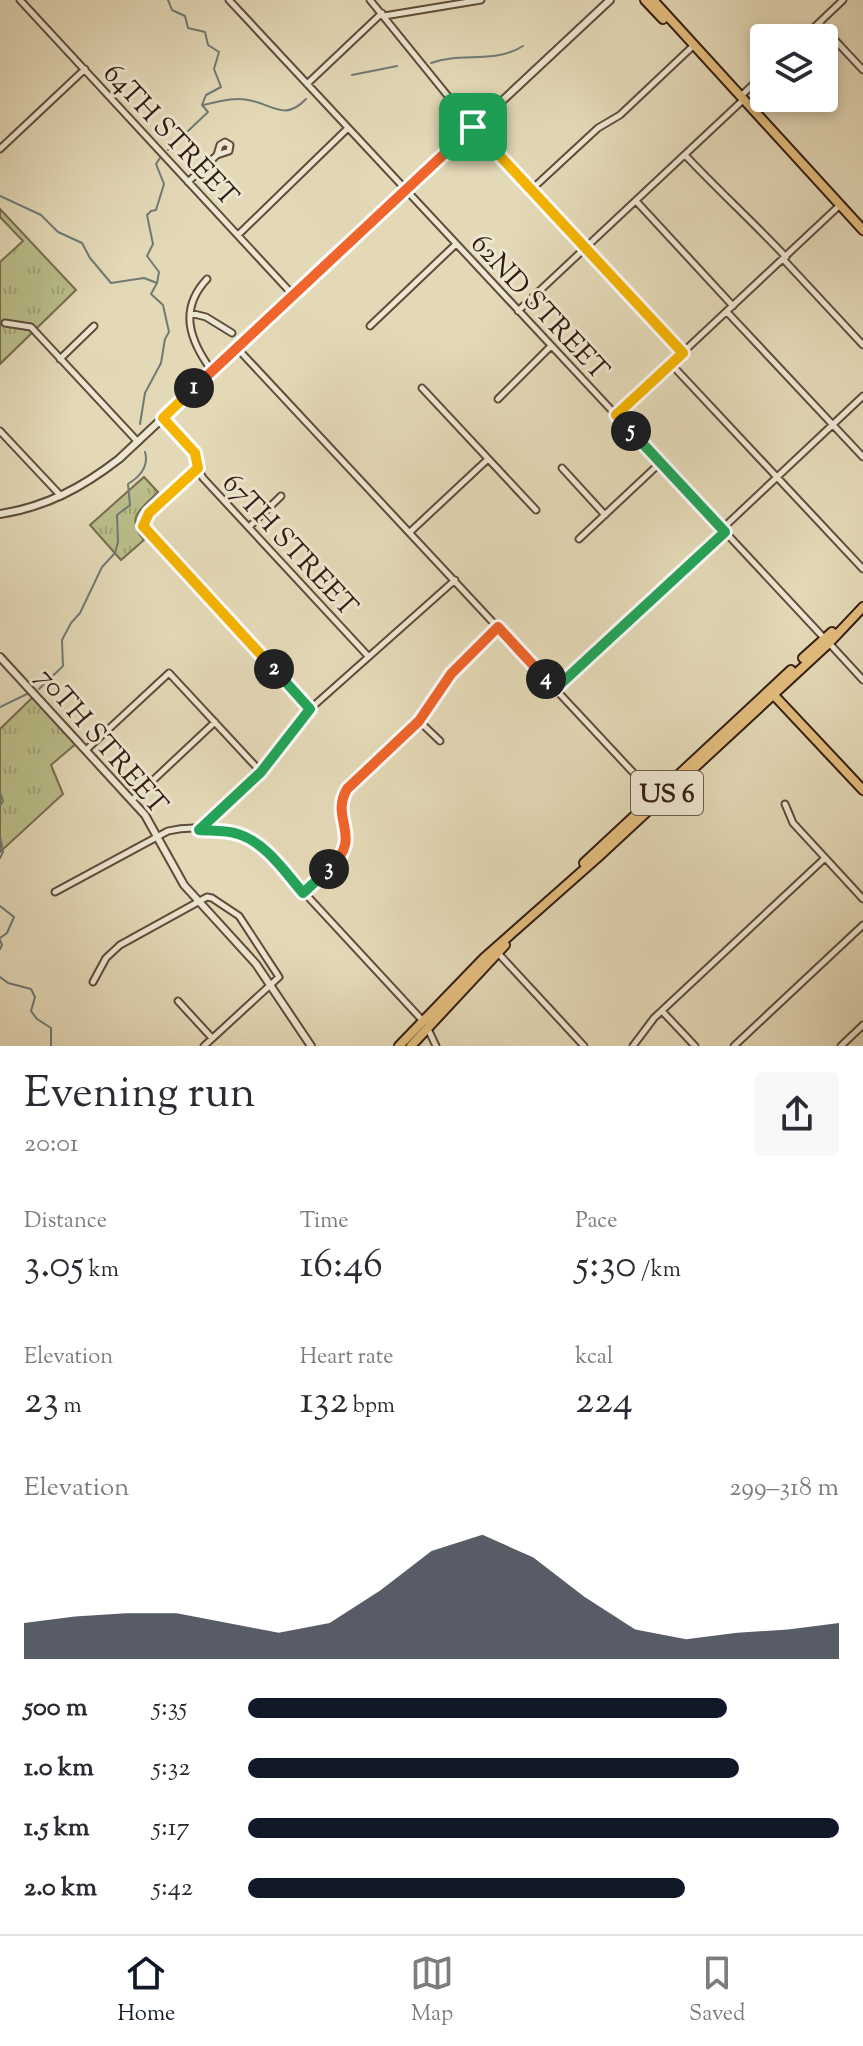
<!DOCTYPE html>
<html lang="en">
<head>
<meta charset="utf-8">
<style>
	:root { --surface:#fff; --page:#f7f7f7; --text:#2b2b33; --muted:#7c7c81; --line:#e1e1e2; --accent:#111827 }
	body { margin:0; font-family:"Sorts Mill Goudy",serif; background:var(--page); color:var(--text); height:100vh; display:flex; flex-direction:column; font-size:30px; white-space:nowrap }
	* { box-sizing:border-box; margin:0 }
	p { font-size:26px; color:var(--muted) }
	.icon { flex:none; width:44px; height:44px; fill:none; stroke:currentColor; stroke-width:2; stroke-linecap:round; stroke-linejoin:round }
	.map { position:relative; height:1046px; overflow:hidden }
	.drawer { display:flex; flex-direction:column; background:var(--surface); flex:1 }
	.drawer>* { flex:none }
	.fabs { position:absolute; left:750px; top:24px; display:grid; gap:16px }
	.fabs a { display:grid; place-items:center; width:88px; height:88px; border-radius:8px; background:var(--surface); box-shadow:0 4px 12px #0003; font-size:40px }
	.pin { position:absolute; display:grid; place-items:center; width:68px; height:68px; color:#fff; margin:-34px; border-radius:16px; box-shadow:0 4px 12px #0006 }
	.km { position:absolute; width:40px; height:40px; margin:-20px; border-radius:50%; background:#222; color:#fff; font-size:22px; line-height:40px; text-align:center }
	.round { display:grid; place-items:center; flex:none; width:84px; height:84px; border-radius:8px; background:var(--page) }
	.summary { display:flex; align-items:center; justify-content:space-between; height:136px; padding:0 24px }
	h1 { font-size:44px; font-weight:600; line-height:60px }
	.metrics { display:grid; grid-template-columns:repeat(3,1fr); gap:12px; height:136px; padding:8px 24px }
	.metrics div { display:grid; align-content:center }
	.metrics b { font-size:40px; font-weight:600 }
	.metrics small { font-size:22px; font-weight:400 }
	.metrics p { font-size:22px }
	.chart { height:224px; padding:16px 24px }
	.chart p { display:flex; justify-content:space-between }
	.chart svg { width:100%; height:144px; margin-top:8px; fill:var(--accent); opacity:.7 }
	ul { padding:0 24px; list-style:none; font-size:26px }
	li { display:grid; grid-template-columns:128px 96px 1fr; align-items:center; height:60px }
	li i { height:20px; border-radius:10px; background:var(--accent) }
	.dock { display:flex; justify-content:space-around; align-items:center; height:112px; border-top:2px solid var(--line); background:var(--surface); font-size:22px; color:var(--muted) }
	.dock a { display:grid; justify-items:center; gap:4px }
	.dock .current { color:var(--accent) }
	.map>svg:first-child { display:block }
</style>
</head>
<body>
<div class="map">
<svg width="863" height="1046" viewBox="0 0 863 1046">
	<defs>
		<pattern id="park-tufts" width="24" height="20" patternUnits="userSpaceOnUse" patternTransform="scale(2)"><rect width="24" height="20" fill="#babe8a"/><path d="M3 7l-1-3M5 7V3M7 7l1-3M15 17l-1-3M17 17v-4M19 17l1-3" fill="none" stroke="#a0a376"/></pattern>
	</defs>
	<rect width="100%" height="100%" fill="#e4d9b7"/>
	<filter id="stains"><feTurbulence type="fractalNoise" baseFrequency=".0025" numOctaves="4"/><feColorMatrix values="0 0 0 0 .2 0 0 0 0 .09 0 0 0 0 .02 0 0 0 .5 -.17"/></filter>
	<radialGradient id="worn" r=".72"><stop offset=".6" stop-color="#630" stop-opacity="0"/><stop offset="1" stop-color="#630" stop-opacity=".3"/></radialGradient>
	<path fill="url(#park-tufts)" stroke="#766d4e" stroke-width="2" d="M0,209L76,290L0,364V262L23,241L0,217Z
		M144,477L158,492C141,509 125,517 144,540L121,560L90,525Z
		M35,695L78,742L51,765L63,794L0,852V729Z"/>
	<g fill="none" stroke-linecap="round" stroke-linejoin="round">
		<path stroke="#6f7a75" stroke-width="2" d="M168,0L172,10L185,16L188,28L205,32L208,45L219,52L214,69L221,87L206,95L202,105L208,112L168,150
			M431,63C461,52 495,64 523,46
			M352,75L397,66
			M203,105C218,102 233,97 248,100C273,104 284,122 306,99
			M0,196L41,215L58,232L82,243L90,258L111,283L144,278L157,283
			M140,424L145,393L161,363L165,339L169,332L163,305L151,294L157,283L159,272L147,256L153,244L147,215L151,211L156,210L164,184L156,164L160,158
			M39,689L63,666L62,640L71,623L80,613L102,567L115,553L118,542L117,515L130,505L128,484C141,476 149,466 145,452
			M0,707L27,694
			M0,792L3,801L0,806
			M0,836L3,852L0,858
			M0,906L14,917L7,933L0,938
			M0,940L2,945L0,949
			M0,977L8,983L31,989L35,997L31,1011L37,1019L51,1028V1046"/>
		<defs>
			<path id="minor" d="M20,0L293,295
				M229,0L824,638
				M370,0L473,127L683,353
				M384,16L481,0
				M819,23L863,70
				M803,38L843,0
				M307,84L382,13
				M740,97L764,74
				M0,149L85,69
				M685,155C718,190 753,222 786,257
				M188,182L217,155L220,145L225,142L230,145L229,151L217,155
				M531,190L598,128L620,115L693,46
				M636,201L733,306
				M238,235L348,128
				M783,259L863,345
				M207,279C178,310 190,341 212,371
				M518,311L743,100
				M727,312L863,457
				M190,313L206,317L232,333
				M5,323L31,327L138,442
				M370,326L456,244
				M237,348L656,797
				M60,359L94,326
				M671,364L863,569
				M422,388L536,510
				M498,399L551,346
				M616,415L840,205
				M163,418L195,453L199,471L203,478L368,656
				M0,431L61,496
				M198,468L145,517L144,529L310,709
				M562,468L605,515
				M249,527L281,496
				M722,529L863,396
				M410,532L488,459
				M579,539L660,463
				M829,643L863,680
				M555,689L725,532
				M419,721L440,741
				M86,750L169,673L261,772
				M132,800L215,722
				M785,804L793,823L863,899
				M200,829L261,772L310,709L455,580
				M55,892L168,831C197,824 237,830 262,847L423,1021
				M303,893C316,881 337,868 344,852C354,831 335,810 347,789L419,721L451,674L498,627
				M497,952L584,1046
				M93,982L106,958L120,945L207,897L212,898L239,916L279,977L204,1046
				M178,1001L212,1038
				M662,1011L695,1046
				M428,1029L436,1046
				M633,1046L654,1018L825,858
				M734,1046L863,925
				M841,1046L863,1025"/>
			<path id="tertiary" d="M0,514C46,507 83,487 119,459L610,0
				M0,657L145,815L184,885L256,964L311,1046"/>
			<path id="primary" d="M645,0L663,19
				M653,0L863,230
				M803,658L832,632
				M770,691L863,790
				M584,863L791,670
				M399,1046L484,958L597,858L829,643L863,607
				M411,1046L505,945"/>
		</defs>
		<use href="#minor" stroke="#5e4b3c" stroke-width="9"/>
		<use href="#tertiary" stroke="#5e4b3c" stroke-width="10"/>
		<use href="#primary" stroke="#321c13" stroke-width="12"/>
		<use href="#minor" stroke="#ede6d0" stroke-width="5"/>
		<use href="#tertiary" stroke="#ede6d0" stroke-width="6"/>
		<use href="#primary" stroke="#e2bc7c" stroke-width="8"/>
	</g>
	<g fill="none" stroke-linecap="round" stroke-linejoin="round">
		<defs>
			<path id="split-1" d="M194,388L473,127"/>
			<path id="split-2" d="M194,388L163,418L195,453L198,468L149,513L143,526L274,669"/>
			<path id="split-3" d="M274,669L310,709L261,772L199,830C212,831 226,830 238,834C265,842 285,872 303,893L329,869"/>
			<path id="split-4" d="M329,869C365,836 329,820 347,789L419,721L451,674L498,627L546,679"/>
			<path id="split-5" d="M546,679L555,689L725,532L631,431"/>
			<path id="split-6" d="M473,127L683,353L616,415L631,431"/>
		</defs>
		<use href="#split-1" stroke="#fff" stroke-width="16"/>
		<use href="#split-2" stroke="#fff" stroke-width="16"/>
		<use href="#split-3" stroke="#fff" stroke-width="16"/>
		<use href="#split-4" stroke="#fff" stroke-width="16"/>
		<use href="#split-5" stroke="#fff" stroke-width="16"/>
		<use href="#split-6" stroke="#fff" stroke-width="16"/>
		<use href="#split-1" stroke="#f0652b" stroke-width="10"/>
		<use href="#split-2" stroke="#f5b400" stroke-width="10"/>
		<use href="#split-3" stroke="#22a559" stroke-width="10"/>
		<use href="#split-4" stroke="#f0652b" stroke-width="10"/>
		<use href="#split-5" stroke="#22a559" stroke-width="10"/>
		<use href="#split-6" stroke="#f5b400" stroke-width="10"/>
	</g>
	<g text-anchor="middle" stroke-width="6" stroke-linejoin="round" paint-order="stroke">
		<rect fill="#ede6d0" stroke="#6a594c" stroke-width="2" x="631" y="771" width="72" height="44" rx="6"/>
		<g font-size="26" font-weight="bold" fill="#321c13">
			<text x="667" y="802">US 6</text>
		</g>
		<g font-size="28" fill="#321c13" stroke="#ede6d0">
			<text transform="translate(172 134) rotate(47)" y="10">64TH STREET</text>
			<text transform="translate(541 306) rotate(47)" y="10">62ND STREET</text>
			<text transform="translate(291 544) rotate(47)" y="10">67TH STREET</text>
			<text transform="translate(103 740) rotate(49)" y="10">70TH STREET</text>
		</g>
	</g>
	<rect width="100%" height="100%" filter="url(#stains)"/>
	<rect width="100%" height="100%" fill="url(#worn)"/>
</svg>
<div class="fabs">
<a><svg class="icon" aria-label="layers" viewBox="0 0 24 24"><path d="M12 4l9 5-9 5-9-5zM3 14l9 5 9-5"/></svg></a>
</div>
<div class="pin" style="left:473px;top:127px;background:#1e9e55"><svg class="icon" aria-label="arrive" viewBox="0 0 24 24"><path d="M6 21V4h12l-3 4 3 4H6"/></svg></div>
<b class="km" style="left:194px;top:388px">1</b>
<b class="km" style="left:274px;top:669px">2</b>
<b class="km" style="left:329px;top:869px">3</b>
<b class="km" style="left:546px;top:679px">4</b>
<b class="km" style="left:631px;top:431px">5</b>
</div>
<section class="drawer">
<div class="summary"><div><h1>Evening run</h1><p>20:01</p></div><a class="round"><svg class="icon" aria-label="share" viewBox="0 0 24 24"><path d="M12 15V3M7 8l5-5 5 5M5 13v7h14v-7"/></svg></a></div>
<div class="metrics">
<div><p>Distance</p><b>3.05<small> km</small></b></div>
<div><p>Time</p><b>16:46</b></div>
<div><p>Pace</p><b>5:30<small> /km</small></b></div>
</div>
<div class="metrics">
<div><p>Elevation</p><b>23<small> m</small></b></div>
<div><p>Heart rate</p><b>132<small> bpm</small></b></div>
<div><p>kcal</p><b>224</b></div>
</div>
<div class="chart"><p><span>Elevation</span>299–318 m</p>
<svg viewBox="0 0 160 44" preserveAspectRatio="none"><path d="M0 44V33L10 31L20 30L30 30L40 33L50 36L60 33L70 23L80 11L90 6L100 13L110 25L120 35L130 38L140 36L150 35L160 33V44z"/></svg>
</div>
<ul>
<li><b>500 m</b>5:35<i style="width:81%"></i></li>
<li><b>1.0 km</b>5:32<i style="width:83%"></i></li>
<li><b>1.5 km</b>5:17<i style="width:100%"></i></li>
<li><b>2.0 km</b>5:42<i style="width:74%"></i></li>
</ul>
</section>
<nav class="dock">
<a class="current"><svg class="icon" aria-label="home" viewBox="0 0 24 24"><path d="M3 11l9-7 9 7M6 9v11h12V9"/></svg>Home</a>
<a><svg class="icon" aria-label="map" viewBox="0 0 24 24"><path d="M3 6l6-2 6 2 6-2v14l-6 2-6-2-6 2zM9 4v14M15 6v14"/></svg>Map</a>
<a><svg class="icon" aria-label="saved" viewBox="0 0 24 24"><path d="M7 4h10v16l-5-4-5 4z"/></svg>Saved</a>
</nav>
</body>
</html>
